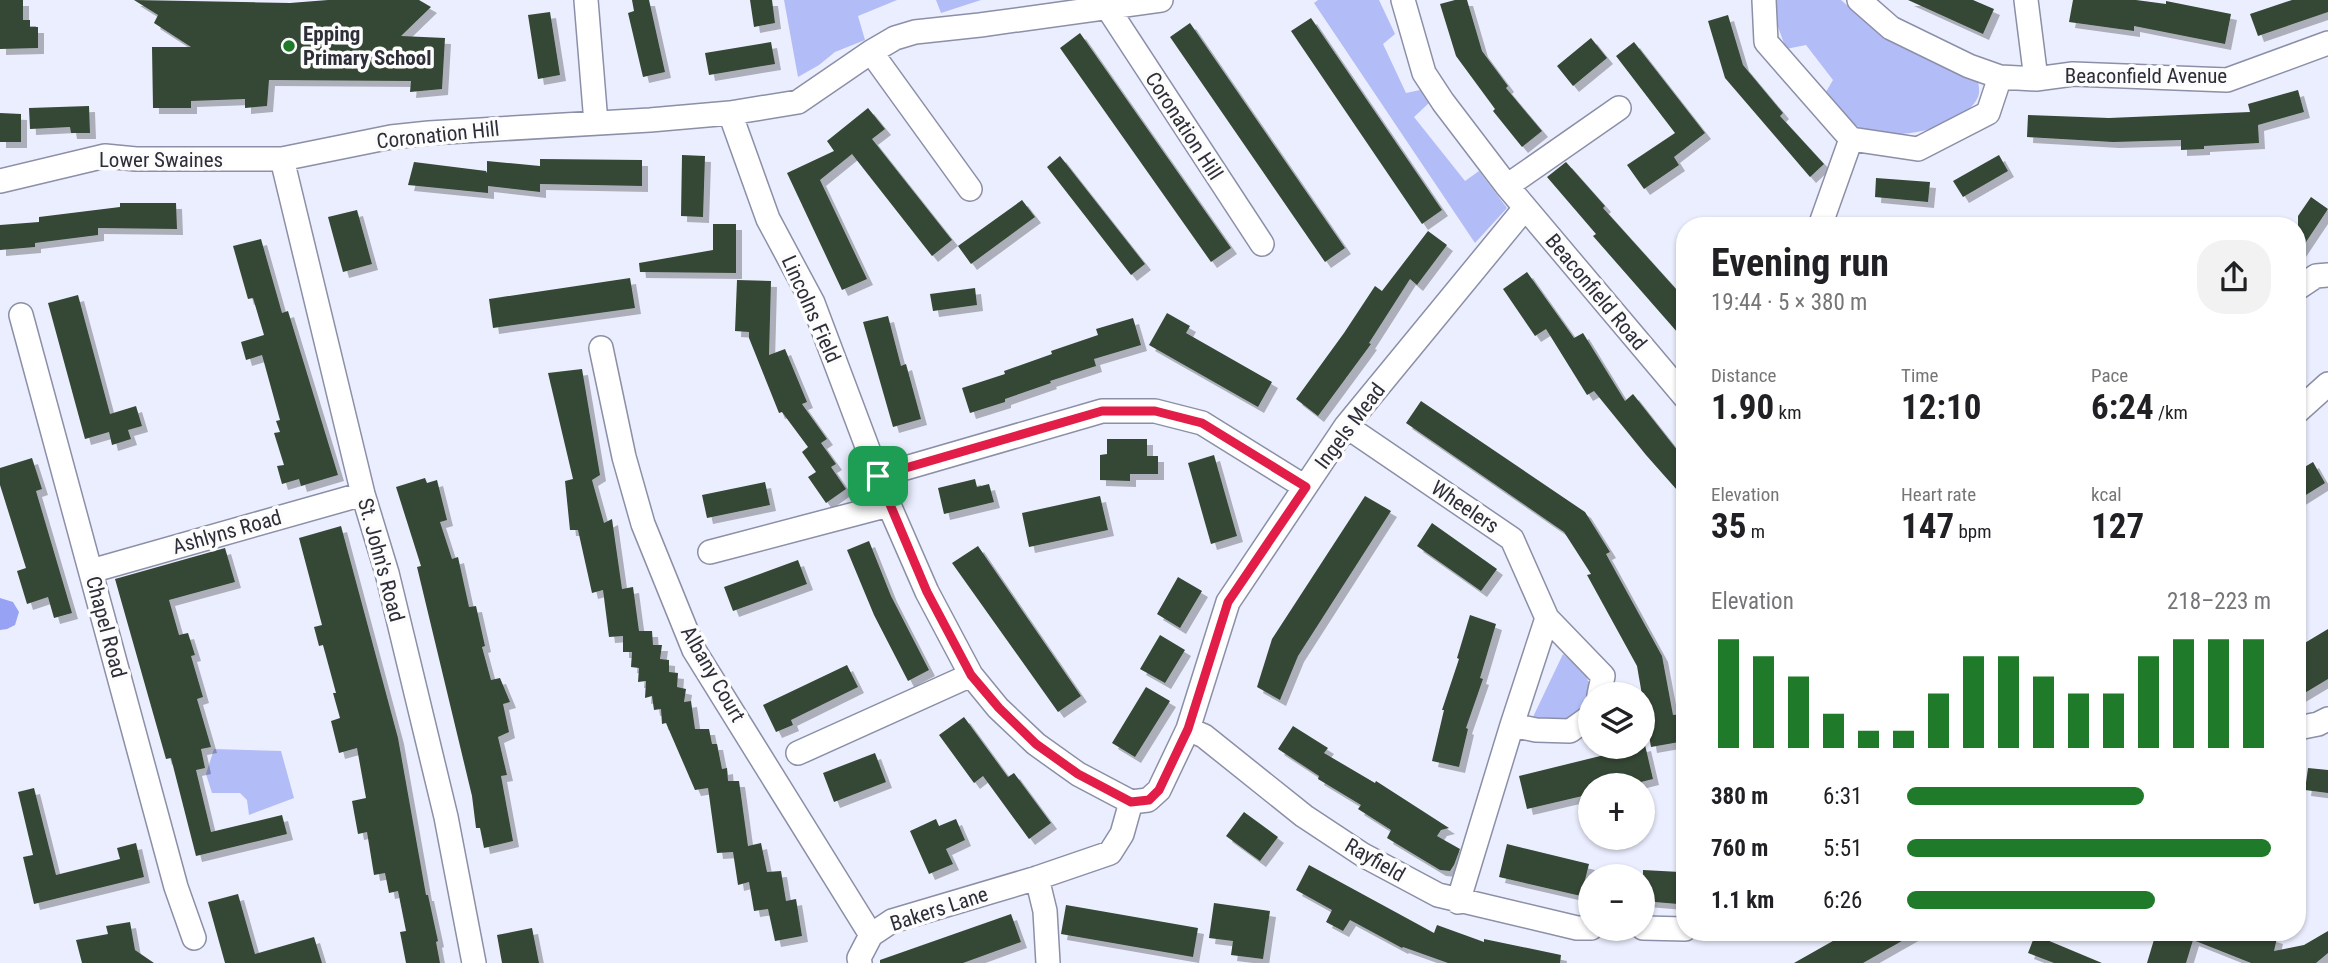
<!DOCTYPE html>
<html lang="en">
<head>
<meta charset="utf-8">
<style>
	:root { --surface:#fff; --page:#f2f2f2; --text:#202124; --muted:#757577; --accent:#1f7a29 }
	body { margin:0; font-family:"Roboto Condensed",sans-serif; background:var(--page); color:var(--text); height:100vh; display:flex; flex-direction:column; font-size:26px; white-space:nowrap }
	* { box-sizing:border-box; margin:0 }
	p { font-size:23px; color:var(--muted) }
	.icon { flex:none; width:38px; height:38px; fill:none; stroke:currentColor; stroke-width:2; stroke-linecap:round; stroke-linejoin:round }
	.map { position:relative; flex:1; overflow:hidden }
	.sheet { position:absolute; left:1676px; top:217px; width:630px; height:724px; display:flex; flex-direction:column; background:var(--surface); border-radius:28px; box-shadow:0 2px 5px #0004 }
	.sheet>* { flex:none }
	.controls { position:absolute; left:1578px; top:682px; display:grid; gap:14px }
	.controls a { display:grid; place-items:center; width:77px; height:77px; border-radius:50%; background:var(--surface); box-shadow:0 2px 5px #0004; font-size:35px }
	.pin { position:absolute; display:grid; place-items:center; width:60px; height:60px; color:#fff; margin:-30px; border-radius:14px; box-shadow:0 4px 10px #0006 }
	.round { display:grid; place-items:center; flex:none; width:74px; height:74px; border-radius:28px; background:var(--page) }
	.summary { display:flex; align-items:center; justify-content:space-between; height:119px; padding:0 35px }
	h1 { font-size:38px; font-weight:700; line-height:52px }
	.metrics { display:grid; grid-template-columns:repeat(3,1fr); gap:10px; height:119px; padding:7px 35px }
	.metrics div { display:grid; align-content:center }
	.metrics b { font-size:35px; font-weight:700 }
	.metrics small { font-size:19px; font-weight:400 }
	.metrics p { font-size:19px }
	.chart { height:196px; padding:14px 35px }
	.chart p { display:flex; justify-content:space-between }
	.chart svg { width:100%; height:126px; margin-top:7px; stroke:var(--accent); stroke-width:6 }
	ul { padding:0 35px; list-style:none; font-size:23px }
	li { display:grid; grid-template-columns:112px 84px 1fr; align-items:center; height:52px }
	li i { height:18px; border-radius:9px; background:var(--accent) }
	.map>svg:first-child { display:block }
</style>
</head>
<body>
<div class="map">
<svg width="2328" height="963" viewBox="0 0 2328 963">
	<defs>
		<filter id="shadow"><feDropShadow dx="6" dy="6" stdDeviation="0" flood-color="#0004"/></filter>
	</defs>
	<rect width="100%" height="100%" fill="#ebeefe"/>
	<path fill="#b2bcf6" d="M784,0H897L858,16L865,40L835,52L819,65L798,77Z
		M936,0H981L941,13Z
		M1318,0H1379L1395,34L1383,44L1406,93L1420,90L1429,103L1414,117L1465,181L1479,171L1507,208L1475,243L1314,3Z
		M1773,0H1841L1884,37L1947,69L1978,81C1979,87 1980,92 1978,97C1965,126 1905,139 1876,133C1853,129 1840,113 1823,97L1833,80L1806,45L1786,49L1777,24Z
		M1563,654L1585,671L1591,691L1587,704L1565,722L1549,724L1533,717Z
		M214,749L281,751L294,798L249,815L247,800L240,793H212L206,774Z"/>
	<path fill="#97a2f4" d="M0,598L13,602L19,612L15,625L7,629L0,630Z"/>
	<path fill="#364735" filter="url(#shadow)" d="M0,0H23V20H30V27H38V48L0,49Z
		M134,0L290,3L328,0H419L431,7L401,36L445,38L442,89L410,92L411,81L269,80L267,106L245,108V99L191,101V108H153L152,47H191L154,23L158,15Z
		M632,0H649L665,72L643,77L628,13L634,11Z
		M750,0H772L775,23L754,27Z
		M1455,0H1467L1482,51L1508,86L1506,88L1542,131L1522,147L1493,111L1495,109L1456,56L1440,4Z
		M1908,0H1973L1994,9L1983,34Z
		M2073,0H2136L2166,4V1L2231,14L2225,44L2134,26V31L2069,22Z
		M2292,0H2328V12L2258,36L2250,14Z
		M550,12L560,75L538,79L528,15Z
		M1728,15L1743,65L1783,113L1780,116L1824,164L1810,177L1725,78L1708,21Z
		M1311,18L1442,210L1422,224L1291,31Z
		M1190,23L1345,248L1325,262L1170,37Z
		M1080,33L1231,248L1211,262L1060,48Z
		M1591,38L1607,58L1573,86L1557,66Z
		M771,42L775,64L709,75L705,53Z
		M1634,42L1705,133L1674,157L1679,165L1644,189L1627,165L1675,133L1616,56Z
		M2298,90L2304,112L2258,125L2259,143L2204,146V149L2181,150V140L2113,142L2027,137L2028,115L2109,118L2250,112L2248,104Z
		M89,106L90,133H71L70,127L30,129L29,108Z
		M868,108L885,129L872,139L952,240L932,256L852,154L820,180L867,279L842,290L787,173L834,151L827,141Z
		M0,113L21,114V142H0Z
		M682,155L705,156L703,217L681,216Z
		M1999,155L2008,171L1963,197L1953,181Z
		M1060,156L1145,264L1131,275L1047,167Z
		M540,159L642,160V186L540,184V192L488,186V193L408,185L414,162L486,171L487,173V161L540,166Z
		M1566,162L1605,206L1603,208L1685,299V341L1593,236L1596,234L1547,177Z
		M1876,178L1930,182L1928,202L1875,197Z
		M2311,197L2328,209L2298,254V216Z
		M1022,200L1035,217L971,264L958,246Z
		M120,203H176L177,229L98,228V235L35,243V247L0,250V225L39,222V217L120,207Z
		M357,210L372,264L343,272L328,217Z
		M713,224H736V273L640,272L639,263L713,250Z
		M1428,231L1447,245L1417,285L1410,279L1369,343L1371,344L1318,416L1296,399L1344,333L1375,286L1382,291Z
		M261,239L282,313L288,311L338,475L301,486L299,479L282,484L277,466L284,465L274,433L280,432L276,421L280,420L262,355L246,360L241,342L264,335L253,298L248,299L233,246Z
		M1527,272L1574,338L1583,333L1625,401L1633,394L1685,460V499L1646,455L1594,391L1587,395L1546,329L1535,336L1503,289Z
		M630,278L635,308L493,328L489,299Z
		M737,280L771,281L769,355L785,349L807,402L802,404L827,439L821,443L836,464L831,467L846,489L826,503L808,477L816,472L802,452L808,447L782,412L779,413L749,338V332L735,331Z
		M975,288L977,305L933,311L930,294Z
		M78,295L110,414L136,406L142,426L128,430L131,439L112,445L109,432L85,439L48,303Z
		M1167,313L1190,326L1186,333L1272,382L1258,407L1149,345Z
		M888,316L901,366L906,364L921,419L893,427L863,322Z
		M1133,318L1141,345L1094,359L1096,366L1050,381L1051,383L1005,399V402L970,413L962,388L1005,374L1004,371L1052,354L1051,351L1098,335L1096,329Z
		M582,369L600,475L592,480L604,523L612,519L622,589L633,587L639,631H652L653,645H662L660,659L669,660V672L678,673L677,687L686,689L684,702L691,701L695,729H709L712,744H717L722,769L727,768L728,781H739L748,846L761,843L767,872L781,871L786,901L796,899L802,936L775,941L768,909L754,911L749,882L738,885L733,852L717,853L708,788L695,790L666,723L662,724L661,709L654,710L652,696L645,698L646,681L638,682L639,668L631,667L632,652H623V636L609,637L603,590L592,593L578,530H570L565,481L573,479L548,373Z
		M1421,401L1585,512L1610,552L1606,554L1662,656L1673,715L1682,714L1685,741L1651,747L1637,666L1587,575L1591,574L1564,532L1406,423Z
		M1107,439H1147V456H1158V474H1130V481L1100,480V455L1107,454Z
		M1214,455L1237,536L1211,544L1188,463Z
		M32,458L42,489L36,491L72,613L54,618L48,597L27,604L17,571L26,568L0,485V468Z
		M2313,462L2325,483L2298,500V471Z
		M425,478L427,483L437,480L447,520L440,522L452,559L458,557L469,607L476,606L485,646L482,647L491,680L500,678L510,702L503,704L509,732L498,737L507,775L501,776L513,841L484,848L480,828H476L472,796L417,567L421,566L396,487Z
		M975,479L977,487L989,484L994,502L944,514L938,488Z
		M765,482L770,505L707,518L702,495Z
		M1100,496L1108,530L1029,547L1022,513Z
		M1365,496L1391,511L1298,656L1280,700L1257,687L1272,639Z
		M1432,523L1497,569L1481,591L1417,546Z
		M341,526L398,738L426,895H428L438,941L436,942L440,963H406L400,932L406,931L398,891L389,893L385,873L374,875L367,832L358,834L352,801L366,798L357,748L339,753L331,721L340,718L333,693H336L323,645L319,646L314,627L322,625L299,538Z
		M869,541L891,596L929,670L908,681L874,615L847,550Z
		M978,546L1081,696L1058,712L952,563Z
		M225,548L235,582L169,600L179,635L188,633L195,655L191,656L203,697L197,699L211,747L201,749L205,768L196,770L211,832L282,815L287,834L196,856L171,758L166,759L115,579Z
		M798,560L807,584L733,611L724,587Z
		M1178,577L1202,591L1180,628L1157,614Z
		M1470,615L1496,624L1480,678L1483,679L1466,728L1468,729L1459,767L1432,761L1444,710H1442L1459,659L1457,658Z
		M2328,629V679L2298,697V647Z
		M1160,635L1185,650L1165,683L1140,669Z
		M847,665L858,687L791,720L793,725L776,732L763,705Z
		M1146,687L1170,701L1135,757L1112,743Z
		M964,717L1008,777L1014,773L1051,823L1029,839L983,776L974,783L939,735Z
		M1293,726L1328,748L1324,753L1375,783L1376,781L1449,828L1441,830L1437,836L1460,849L1454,865L1450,871L1440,870L1387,838L1391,830L1358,809L1361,805L1318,779L1319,776L1278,749Z
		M1645,745L1653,779L1625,786H1591V794L1527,809L1519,776Z
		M875,753L886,782L834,802L823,773Z
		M2308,768L2328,770V793L2305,790Z
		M34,788L56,875L120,859L117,848L136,843L144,877L34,904L23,857L33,855L18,792Z
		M1244,812L1278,837L1260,861L1226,836Z
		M936,819L939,826L956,819L965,840L946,849L953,864L929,874L910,831Z
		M1507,844L1589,864L1581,896L1499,877Z
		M1309,865L1434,933L1437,925L1484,942V939L1561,955L1560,963H1448L1403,947L1402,948L1350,920L1343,931L1326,922L1332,910L1296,890Z
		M1643,870L1680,872L1678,904L1643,901Z
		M238,894L255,954L314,937L322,963H225L208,902Z
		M1214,903L1270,911L1263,959L1231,955L1233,941L1209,938Z
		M1066,905L1198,928L1193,957L1061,934Z
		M1011,914L1021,942L963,963H880V960Z
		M130,922L135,950L154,963H82L76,940L108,934L106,926Z
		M532,928L539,963H502L497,935Z
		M2328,931V953L2316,963H2251L2193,940L2186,963H2147L2156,933H2260L2277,938L2274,951L2304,945Z
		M1847,933H1916L1863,963H1794Z
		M2035,935L2102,963H2054L2028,953Z"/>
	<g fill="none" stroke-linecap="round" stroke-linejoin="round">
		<defs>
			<path id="minor" d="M586,0L596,123
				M1403,0L1424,73L1443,102L1507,186L1685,397
				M1764,0L1766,42L1851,139L1918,149L1988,113L2000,77
				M1859,0L1891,28L1969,66L2000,77L2036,79L2073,74L2227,80L2328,43
				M2026,0L2036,79
				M1107,7L1262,244
				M871,52L970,189
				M730,113L768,219L813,303L889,505L927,592L971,675L998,708L1036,744L1078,774L1131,802
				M282,159L363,494L387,573L446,817L474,963
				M0,181L105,156L136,159H282L391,137L429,133L650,120L730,113L798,102L871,52L895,38L915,32L980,25L1161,0
				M1507,186L1619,108
				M1820,226L1851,139
				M2298,288L2316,276L2328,275
				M21,315L176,887L194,938
				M601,348L624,457L643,524L694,650L871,935
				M2298,411L2328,384
				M1346,426L1512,539L1547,618L1512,725L1458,902
				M878,476L1102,411H1155L1202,423L1305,487
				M710,552L889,505
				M91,571L363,494
				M1547,618L1603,676L1599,695
				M1512,725L1536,730L1570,731L1591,716
				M2298,728L2318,724L2328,719
				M1188,729L1204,736L1304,816L1363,855L1438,895L1577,928H1591
				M798,753L971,675
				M1131,802L1148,800L1159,790L1188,729L1228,602L1346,426L1525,208
				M1037,878L1045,911L1048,963
				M1643,928L1685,929
				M860,963L859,958L871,935L892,921L1037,878L1110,853L1122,834L1131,802"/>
		</defs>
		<use href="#minor" stroke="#8b8fa7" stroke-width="26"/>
		<use href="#minor" stroke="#fff" stroke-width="23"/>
	</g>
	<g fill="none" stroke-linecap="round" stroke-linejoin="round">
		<defs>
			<path id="route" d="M1102,411H1155L1202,423L1306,487L1228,602L1188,729L1159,790L1149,800L1131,802L1078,774L1036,744L999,708L971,675L927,592L878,476Z"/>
		</defs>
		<use href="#route" stroke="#fff" stroke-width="14"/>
		<use href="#route" stroke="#e11d48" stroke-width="9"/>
	</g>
	<circle fill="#1f7a29" stroke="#fcfcfc" stroke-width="2.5" cx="289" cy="46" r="7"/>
	<g text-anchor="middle" stroke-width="7" stroke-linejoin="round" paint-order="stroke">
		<g font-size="21" font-weight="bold" fill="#2d2e38" stroke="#fcfcfc" text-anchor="start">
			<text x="303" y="41">Epping<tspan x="303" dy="24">Primary School</tspan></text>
		</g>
		<g font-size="21" fill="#2d2e38" stroke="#fcfcfc">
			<text x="2146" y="83">Beaconfield Avenue</text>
			<text transform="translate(1184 126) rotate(57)" y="7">Coronation Hill</text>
			<text transform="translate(438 135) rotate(-6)" y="7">Coronation Hill</text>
			<text x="161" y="167">Lower Swaines</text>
			<text transform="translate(1596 292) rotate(50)" y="7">Beaconfield Road</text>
			<text transform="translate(811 309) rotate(66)" y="7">Lincolns Field</text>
			<text transform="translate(1350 426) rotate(-53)" y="7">Ingels Mead</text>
			<text transform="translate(1465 507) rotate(34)" y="7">Wheelers</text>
			<text transform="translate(227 532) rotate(-16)" y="7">Ashlyns Road</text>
			<text transform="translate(381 560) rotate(75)" y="7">St. John's Road</text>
			<text transform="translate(106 627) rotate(75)" y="7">Chapel Road</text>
			<text transform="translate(713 674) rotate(60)" y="7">Albany Court</text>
			<text transform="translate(1375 860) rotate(30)" y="7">Rayfield</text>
			<text transform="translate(939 909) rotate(-18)" y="7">Bakers Lane</text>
		</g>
	</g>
</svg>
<div class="controls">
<a><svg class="icon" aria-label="layers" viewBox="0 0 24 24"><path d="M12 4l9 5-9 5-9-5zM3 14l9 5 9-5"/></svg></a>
<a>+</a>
<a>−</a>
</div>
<div class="pin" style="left:878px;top:476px;background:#1e9e55"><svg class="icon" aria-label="arrive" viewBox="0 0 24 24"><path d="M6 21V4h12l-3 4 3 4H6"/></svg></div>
<section class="sheet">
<div class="summary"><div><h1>Evening run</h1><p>19:44 · 5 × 380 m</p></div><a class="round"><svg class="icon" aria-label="share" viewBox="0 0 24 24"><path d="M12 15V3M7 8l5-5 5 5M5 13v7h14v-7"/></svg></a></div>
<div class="metrics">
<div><p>Distance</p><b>1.90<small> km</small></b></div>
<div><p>Time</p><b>12:10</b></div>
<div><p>Pace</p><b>6:24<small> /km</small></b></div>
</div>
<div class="metrics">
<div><p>Elevation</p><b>35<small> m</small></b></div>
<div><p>Heart rate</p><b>147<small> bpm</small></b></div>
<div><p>kcal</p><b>127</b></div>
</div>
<div class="chart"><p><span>Elevation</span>218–223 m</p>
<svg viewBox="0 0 160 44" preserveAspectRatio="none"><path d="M5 44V6M15 44V12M25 44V19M35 44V32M45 44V38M55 44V38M65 44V25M75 44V12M85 44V12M95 44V19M105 44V25M115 44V25M125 44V12M135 44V6M145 44V6M155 44V6"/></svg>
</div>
<ul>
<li><b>380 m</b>6:31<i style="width:65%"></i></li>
<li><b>760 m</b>5:51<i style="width:100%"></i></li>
<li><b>1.1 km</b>6:26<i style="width:68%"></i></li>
</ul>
</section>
</div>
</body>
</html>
